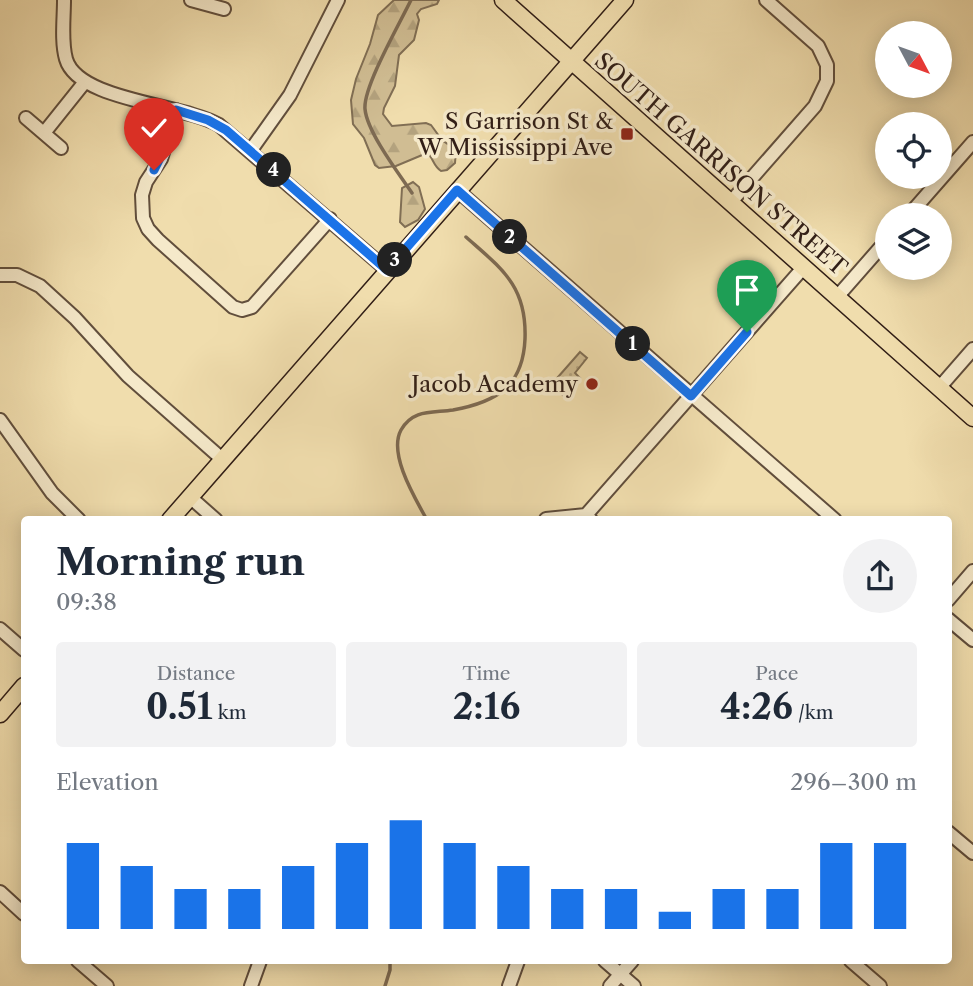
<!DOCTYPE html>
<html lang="en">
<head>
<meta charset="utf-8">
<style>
	:root { --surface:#fff; --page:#f2f2f3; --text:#1f2937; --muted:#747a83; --accent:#1a73e8 }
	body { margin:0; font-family:"Libre Caslon Text",serif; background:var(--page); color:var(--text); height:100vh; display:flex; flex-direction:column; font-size:26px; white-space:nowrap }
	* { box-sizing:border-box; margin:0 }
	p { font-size:23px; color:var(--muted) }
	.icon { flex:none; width:38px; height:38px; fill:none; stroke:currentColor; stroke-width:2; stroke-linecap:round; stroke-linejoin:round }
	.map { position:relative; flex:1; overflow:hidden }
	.drawer { position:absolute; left:21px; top:516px; width:931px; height:448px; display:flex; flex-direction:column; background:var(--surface); border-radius:7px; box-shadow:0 4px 18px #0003 }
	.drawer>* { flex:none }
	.needle { width:46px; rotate:131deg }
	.controls { position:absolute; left:875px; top:21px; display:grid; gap:14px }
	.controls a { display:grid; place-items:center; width:77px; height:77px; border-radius:50%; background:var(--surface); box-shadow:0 4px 18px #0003; font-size:35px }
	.pin { position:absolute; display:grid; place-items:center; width:60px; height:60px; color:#fff; margin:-72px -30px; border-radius:50% 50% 50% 0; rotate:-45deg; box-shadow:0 0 7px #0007 }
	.pin .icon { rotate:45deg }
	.km { position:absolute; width:35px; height:35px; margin:-18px; border-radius:50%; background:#222; color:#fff; font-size:19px; line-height:35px; text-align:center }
	.round { display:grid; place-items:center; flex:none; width:74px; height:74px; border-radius:37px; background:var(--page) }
	.headline { display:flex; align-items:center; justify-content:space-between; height:119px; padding:0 35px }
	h1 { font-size:38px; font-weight:700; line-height:52px }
	.stats { display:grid; grid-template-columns:repeat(3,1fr); gap:10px; height:119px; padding:7px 35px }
	.stats div { display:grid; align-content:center; border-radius:7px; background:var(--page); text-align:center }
	.stats b { font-size:35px; font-weight:700 }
	.stats small { font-size:19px; font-weight:400 }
	.stats p { font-size:19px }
	.chart { height:196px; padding:14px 35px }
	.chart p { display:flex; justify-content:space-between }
	.chart svg { width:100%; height:126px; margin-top:7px; stroke:var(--accent); stroke-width:6 }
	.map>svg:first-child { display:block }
</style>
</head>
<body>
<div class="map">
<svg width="973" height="986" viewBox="0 0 973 986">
	<defs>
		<pattern id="forest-firs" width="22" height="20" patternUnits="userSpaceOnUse" patternTransform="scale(1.75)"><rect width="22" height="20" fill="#d0bd93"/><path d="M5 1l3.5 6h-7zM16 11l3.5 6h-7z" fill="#b3a27e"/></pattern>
		<pattern id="park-dots" width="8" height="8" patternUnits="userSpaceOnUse" patternTransform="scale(1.75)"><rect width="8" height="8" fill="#d0bd93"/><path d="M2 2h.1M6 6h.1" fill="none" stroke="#b3a27e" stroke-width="1.8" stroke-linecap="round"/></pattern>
	</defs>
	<rect width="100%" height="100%" fill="#f0ddad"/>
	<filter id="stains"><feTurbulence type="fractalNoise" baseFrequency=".00286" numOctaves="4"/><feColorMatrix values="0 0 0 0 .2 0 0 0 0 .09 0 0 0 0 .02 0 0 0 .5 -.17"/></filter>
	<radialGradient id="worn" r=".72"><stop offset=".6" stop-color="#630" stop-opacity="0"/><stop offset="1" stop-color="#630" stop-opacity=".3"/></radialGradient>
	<path fill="url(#forest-firs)" stroke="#806e54" stroke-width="2" d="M394,0H439L437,4L421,9L417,14L419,20L414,40L399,55L395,86L384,108L383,114L392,126L426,123L431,125L442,140L456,150L455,163L447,170L441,171C433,166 433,157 427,153L396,166L379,168L375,165L364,138L353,124L351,100L356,79L370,44L378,15Z
		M413,182L419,187L425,209L418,220L405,227L400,222L402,188Z"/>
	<path fill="url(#park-dots)" stroke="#806e54" stroke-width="2" d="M580,352L587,358L575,373L580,378L564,396L551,385Z"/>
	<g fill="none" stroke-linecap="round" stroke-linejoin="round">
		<path stroke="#7d6a52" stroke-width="3.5" d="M411,0C400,23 363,87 365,109C367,132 399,174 412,193
			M427,520C415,498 388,454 401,430C413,409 432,413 453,410C497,402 523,386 525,339C527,286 502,269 466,237
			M385,986L390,970V961"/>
		<defs>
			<path id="minor" d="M64,0C64,19 61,41 66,59C78,101 183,104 219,125L387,270
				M191,0L224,9
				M176,110L161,159L146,182L142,195L143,218L148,229L158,240L233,307L242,310L252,307L330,219
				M26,118L61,148
				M44,133L84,83
				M251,150L290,95L338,0
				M457,190L835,520
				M730,203L815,106L827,81V65L818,46L766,0
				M909,215L973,142
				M0,275H17L40,286L75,318L128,376L222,459
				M837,297L887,240
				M939,388L973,349
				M0,420L52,493L79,520
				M190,497L216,520
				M586,515L803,268
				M546,519L586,515L591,520
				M948,600L973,571
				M948,619L973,640
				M0,629L24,650
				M948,832L973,853
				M0,892L24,914
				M78,961L107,986
				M605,961L634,986
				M851,961L880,986
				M251,986L260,961
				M509,986L518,961
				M610,986L632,961"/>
			<path id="major" d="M503,0L973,418
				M170,520L625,0
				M0,714L24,686"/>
		</defs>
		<use href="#minor" stroke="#614e3c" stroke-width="16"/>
		<use href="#major" stroke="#311e16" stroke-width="19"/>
		<use href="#minor" stroke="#f5e9ca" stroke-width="12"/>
		<use href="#major" stroke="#f0ddad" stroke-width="16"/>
	</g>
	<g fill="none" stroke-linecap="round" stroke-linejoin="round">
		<defs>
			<path id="route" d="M154,170L164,150L176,110L208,120L226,130L387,270L457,190L691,396L747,332"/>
		</defs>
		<use href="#route" stroke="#fff" stroke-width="14"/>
		<use href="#route" stroke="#1a73e8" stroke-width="9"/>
	</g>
	<g fill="#8f2418" stroke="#f5e9ca" stroke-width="2.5">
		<rect x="620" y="127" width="14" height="14" rx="3.5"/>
		<circle cx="592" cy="384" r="7"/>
	</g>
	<g text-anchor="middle" stroke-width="7" stroke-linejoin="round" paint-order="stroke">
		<g font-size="23" fill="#311e16" stroke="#f5e9ca" text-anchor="end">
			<text x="613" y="129">S Garrison St &amp;<tspan x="613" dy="26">W Mississippi Ave</tspan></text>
			<text x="578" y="392">Jacob Academy</text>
		</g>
		<g font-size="23" fill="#311e16" stroke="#f5e9ca">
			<text transform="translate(721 164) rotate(41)" y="8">SOUTH GARRISON STREET</text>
		</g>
	</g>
	<rect width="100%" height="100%" filter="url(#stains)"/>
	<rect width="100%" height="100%" fill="url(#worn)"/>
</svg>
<div class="controls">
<a><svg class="needle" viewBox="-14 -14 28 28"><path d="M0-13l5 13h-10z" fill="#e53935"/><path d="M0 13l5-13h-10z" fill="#747a83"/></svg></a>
<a><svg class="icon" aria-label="locate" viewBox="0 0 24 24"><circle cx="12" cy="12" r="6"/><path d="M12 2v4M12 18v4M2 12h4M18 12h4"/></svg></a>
<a><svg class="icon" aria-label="layers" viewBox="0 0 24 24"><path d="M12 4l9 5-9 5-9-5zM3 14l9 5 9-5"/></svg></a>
</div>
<div class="pin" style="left:747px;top:332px;background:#1e9e55"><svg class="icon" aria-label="arrive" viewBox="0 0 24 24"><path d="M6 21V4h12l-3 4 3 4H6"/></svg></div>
<div class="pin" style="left:154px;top:170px;background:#d93025"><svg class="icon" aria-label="check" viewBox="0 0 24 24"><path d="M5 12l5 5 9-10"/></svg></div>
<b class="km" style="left:633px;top:344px">1</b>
<b class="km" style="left:510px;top:237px">2</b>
<b class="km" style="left:395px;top:260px">3</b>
<b class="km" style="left:274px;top:170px">4</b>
<section class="drawer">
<div class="headline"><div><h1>Morning run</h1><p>09:38</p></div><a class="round"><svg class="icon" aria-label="share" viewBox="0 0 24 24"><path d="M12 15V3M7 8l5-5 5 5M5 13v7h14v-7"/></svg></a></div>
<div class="stats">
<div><p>Distance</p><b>0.51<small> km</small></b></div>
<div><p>Time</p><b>2:16</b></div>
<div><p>Pace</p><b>4:26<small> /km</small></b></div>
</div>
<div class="chart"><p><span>Elevation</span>296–300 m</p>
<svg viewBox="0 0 160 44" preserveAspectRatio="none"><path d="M5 44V14M15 44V22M25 44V30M35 44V30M45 44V22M55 44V14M65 44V6M75 44V14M85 44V22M95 44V30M105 44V30M115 44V38M125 44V30M135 44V30M145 44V14M155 44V14"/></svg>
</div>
</section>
</div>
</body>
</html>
